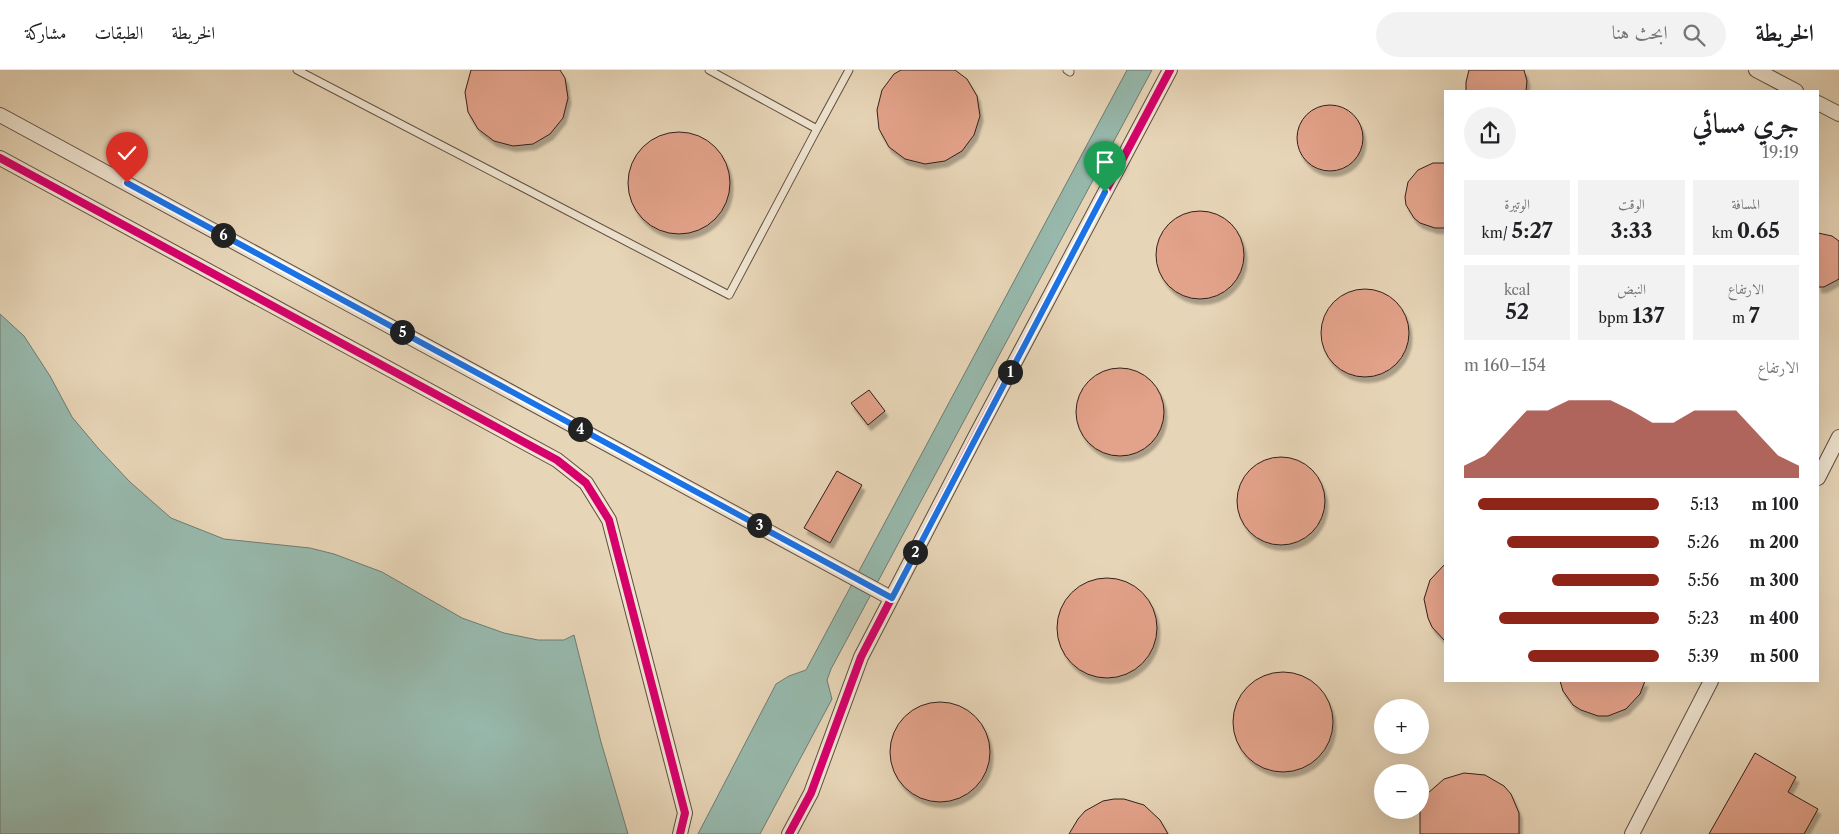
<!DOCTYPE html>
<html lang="ar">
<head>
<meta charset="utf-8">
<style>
	:root { --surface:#fff; --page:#f2f2f2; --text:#202124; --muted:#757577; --line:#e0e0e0; --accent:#8f2418 }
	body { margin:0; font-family:"Libre Caslon Text",Amiri,serif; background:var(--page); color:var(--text); direction:rtl; height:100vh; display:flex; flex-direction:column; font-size:19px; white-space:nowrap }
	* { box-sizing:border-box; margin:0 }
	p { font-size:16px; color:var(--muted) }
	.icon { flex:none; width:28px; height:28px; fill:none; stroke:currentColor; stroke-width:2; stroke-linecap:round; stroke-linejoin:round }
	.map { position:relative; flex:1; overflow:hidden; direction:ltr }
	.side { position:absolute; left:1444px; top:20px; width:375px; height:592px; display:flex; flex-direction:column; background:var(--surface); border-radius:0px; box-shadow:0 5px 20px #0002; direction:rtl }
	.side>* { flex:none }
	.controls { position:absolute; left:1374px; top:629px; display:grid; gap:10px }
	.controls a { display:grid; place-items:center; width:55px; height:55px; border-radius:50%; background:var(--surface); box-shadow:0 5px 20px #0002; font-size:25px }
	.pin { position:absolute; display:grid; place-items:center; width:42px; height:42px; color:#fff; margin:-51px -21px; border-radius:50% 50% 50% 0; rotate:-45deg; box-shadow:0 0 5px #0007 }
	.pin .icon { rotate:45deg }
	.km { position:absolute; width:25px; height:25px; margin:-12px; border-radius:50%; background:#222; color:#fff; font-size:14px; line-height:25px; text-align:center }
	.round { display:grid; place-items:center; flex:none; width:52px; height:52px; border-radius:26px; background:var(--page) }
	.headline { display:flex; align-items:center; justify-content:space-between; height:85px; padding:0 20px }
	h1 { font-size:28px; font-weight:700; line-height:38px }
	.metrics { display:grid; grid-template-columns:repeat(3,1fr); gap:8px; height:85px; padding:5px 20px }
	.metrics div { display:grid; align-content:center; border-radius:0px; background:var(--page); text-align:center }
	.metrics b { font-size:21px; font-weight:700 }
	.metrics small { font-size:14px; font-weight:400 }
	.metrics p { font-size:14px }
	.chart { height:140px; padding:10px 20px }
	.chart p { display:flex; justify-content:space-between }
	.chart svg { width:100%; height:90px; margin-top:5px; fill:var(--accent); opacity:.7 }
	ul { padding:0 20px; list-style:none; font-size:16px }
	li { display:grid; grid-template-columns:80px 60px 1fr; align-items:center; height:38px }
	li i { height:12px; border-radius:6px; background:var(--accent) }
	header { display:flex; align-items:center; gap:30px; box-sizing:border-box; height:70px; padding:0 25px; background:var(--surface); border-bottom:1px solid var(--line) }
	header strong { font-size:24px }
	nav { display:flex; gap:28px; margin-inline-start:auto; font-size:18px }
	.search { width:350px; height:45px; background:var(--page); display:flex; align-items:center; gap:12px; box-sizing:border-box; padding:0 18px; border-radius:28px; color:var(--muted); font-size:19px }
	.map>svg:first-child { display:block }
</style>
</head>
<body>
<header>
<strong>الخريطة</strong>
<div class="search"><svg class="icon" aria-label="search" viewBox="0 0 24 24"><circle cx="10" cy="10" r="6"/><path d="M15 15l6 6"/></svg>ابحث هنا</div>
<nav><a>الخريطة</a><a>الطبقات</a><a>مشاركة</a></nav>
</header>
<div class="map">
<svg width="1839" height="764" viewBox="0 0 1839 764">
	<defs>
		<filter id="shadow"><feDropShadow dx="3" dy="5.5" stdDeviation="1" flood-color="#0004"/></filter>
	</defs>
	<rect width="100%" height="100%" fill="#e7d5b7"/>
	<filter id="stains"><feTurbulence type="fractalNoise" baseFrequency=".004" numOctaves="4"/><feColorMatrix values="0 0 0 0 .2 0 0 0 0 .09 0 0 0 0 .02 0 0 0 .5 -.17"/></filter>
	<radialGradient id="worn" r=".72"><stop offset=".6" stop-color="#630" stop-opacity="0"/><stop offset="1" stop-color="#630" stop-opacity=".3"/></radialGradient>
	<path fill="#97b9ad" stroke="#6e7c73" d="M1127,0H1152L831,599L827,610L832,629L760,764H698L776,614L789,606L806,600Z
		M0,244L24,266L50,306L72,347L98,378L130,412L171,448L224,469L310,478L334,484L382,502L462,548L504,563L538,570H564L574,565L601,672L628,764H0Z"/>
	<path fill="#e3a28a" stroke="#31201b" filter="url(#shadow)" d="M471,0H560L565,8L568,28L563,48L550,64L533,74L513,76L494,71L478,59L468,42L465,22Z
		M901,0H955L967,9L977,26L980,46L974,65L962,81L945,91L925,94L905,89L889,77L879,59L877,40L882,20L894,4Z
		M1469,0H1524L1527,11L1526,21H1466V12Z
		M1297 68a33 33 0 1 1 66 0a33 33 0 1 1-66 0Z
		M628 113a51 51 0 1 1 102 0a51 51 0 1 1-102 0Z
		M1433,93H1445V158H1435L1420,153L1414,148L1406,135L1405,127L1408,112L1418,100Z
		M1156 185a44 44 0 1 1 88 0a44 44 0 1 1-88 0Z
		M1818,163L1832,166L1839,171V209L1824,217H1818Z
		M1321 263a44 44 0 1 1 88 0a44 44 0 1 1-88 0Z
		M1076 342a44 44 0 1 1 88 0a44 44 0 1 1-88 0Z
		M869,320L885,341L868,355L851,333Z
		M1237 431a44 44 0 1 1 88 0a44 44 0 1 1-88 0Z
		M837,401L862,415L830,473L804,458Z
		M1445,494V571L1432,557L1428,548L1424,529L1430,510Z
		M1057 558a50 50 0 1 1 100 0a50 50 0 1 1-100 0Z
		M1233 652a50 50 0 1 1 100 0a50 50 0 1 1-100 0Z
		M1560,611H1645L1640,624L1626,639L1608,646H1598L1581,640L1573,635L1563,621Z
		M890 682a50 50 0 1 1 100 0a50 50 0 1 1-100 0Z
		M1755,683L1796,707L1788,722L1818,739L1804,764H1709Z
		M1464,703L1485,705L1504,716L1511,724L1519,743V764H1420V742L1428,723L1444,709Z
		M1114,729H1124L1144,735L1160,750L1168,764H1069L1078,749L1085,741L1103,731Z"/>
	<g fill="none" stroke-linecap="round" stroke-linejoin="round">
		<defs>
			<path id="service" d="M297,0L729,225L817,59L709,0
				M1067,0L1070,2
				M817,59L849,0"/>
			<path id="minor" d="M1756,0L1796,21
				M1818,33L1839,44
				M0,45L891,528
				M0,88L557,390L586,413L609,450L685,743L680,764
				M1818,408L1839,367
				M789,764L811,723L861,587L975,367L1170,0
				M1632,764L1711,611"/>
		</defs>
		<use href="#service" stroke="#5e4d42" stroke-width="9"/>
		<use href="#minor" stroke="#5e4d42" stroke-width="16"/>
		<use href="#service" stroke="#efe4d0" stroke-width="7"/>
		<use href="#minor" stroke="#efe4d0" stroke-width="14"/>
		<defs>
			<path id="cycleway" d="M0,88L557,390L586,413L609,450L685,743L680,764
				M789,764L811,723L861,587L975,367L1170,0"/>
		</defs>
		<use href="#cycleway" stroke="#efe4d0" stroke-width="11"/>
		<use href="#cycleway" stroke="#d6006c" stroke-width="8"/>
	</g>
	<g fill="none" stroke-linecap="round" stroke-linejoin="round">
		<defs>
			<path id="route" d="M127,113L892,528L1105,122"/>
		</defs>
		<use href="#route" stroke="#fff" stroke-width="10"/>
		<use href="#route" stroke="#1a73e8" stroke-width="6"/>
	</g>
	<rect width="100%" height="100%" filter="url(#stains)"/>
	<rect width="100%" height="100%" fill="url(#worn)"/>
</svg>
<div class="controls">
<a>+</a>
<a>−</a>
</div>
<div class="pin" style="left:1105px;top:122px;background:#1e9e55"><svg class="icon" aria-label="arrive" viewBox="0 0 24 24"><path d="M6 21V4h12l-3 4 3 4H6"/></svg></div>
<div class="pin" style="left:127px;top:113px;background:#d93025"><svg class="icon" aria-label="check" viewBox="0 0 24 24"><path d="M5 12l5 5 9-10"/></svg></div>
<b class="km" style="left:1010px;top:302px">1</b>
<b class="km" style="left:915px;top:482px">2</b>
<b class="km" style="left:759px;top:455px">3</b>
<b class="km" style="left:580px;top:359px">4</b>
<b class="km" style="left:402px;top:262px">5</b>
<b class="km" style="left:223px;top:165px">6</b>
<section class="side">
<div class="headline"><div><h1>جري مسائي</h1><p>19:19</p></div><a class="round"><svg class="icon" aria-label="share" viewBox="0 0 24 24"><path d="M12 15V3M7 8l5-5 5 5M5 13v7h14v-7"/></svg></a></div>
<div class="metrics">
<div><p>المسافة</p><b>0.65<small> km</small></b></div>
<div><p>الوقت</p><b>3:33</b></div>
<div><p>الوتيرة</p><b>5:27<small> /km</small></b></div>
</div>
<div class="metrics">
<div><p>الارتفاع</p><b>7<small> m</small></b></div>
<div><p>النبض</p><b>137<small> bpm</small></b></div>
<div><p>kcal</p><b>52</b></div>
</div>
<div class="chart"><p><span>الارتفاع</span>154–160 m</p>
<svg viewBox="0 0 160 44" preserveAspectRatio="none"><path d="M0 44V38L10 33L20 22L30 11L40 11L50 6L60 6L70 6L80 11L90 17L100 17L110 11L120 11L130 11L140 22L150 33L160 38V44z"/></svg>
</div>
<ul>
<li><b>100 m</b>5:13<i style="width:93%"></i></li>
<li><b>200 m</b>5:26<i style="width:78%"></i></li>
<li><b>300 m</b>5:56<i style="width:55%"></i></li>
<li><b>400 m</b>5:23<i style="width:82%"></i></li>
<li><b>500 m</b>5:39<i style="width:67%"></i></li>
</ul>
</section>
</div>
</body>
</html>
